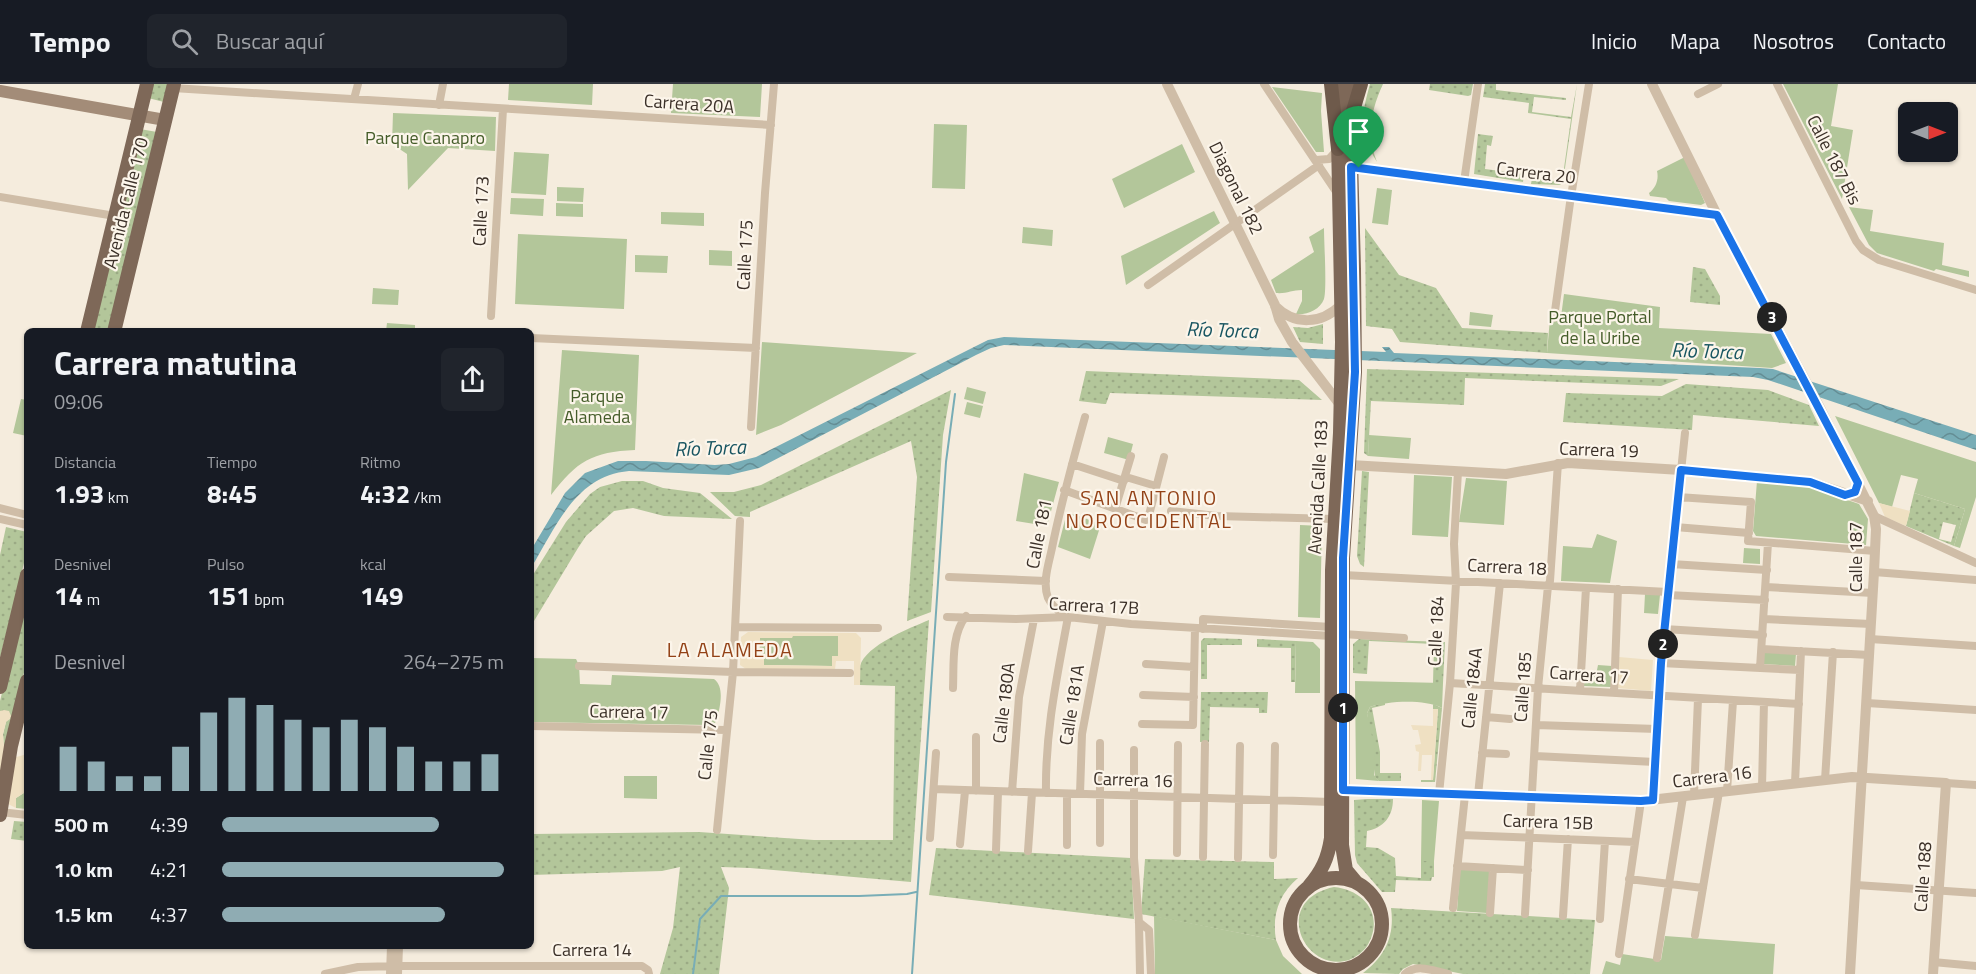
<!DOCTYPE html>
<html lang="es">
<head>
<meta charset="utf-8">
<style>
	:root { --surface:#171b24; --page:#20242c; --text:#f1f3f6; --muted:#9ea1a6; --line:#363941; --accent:#8facb3 }
	body { margin:0; font-family:"Titillium Web",sans-serif; background:var(--page); color:var(--text); height:100vh; display:flex; flex-direction:column; font-size:22px; white-space:nowrap }
	* { box-sizing:border-box; margin:0 }
	p { font-size:20px; color:var(--muted) }
	.icon { flex:none; width:33px; height:33px; fill:none; stroke:currentColor; stroke-width:2; stroke-linecap:round; stroke-linejoin:round }
	.map { position:relative; flex:1; overflow:hidden }
	.details { position:absolute; left:24px; top:244px; width:510px; height:621px; display:flex; flex-direction:column; background:var(--surface); border-radius:9px; box-shadow:0 2px 4px #0004 }
	.details>* { flex:none }
	.needle { width:39px; rotate:90deg }
	.tools { position:absolute; left:1898px; top:18px; display:grid; gap:12px }
	.tools a { display:grid; place-items:center; width:60px; height:60px; border-radius:9px; background:var(--surface); box-shadow:0 2px 4px #0004; font-size:30px }
	.pin { position:absolute; display:grid; place-items:center; width:51px; height:51px; color:#fff; margin:-62px -26px; border-radius:50% 50% 50% 0; rotate:-45deg; box-shadow:0 0 6px #0007 }
	.pin .icon { rotate:45deg }
	.km { position:absolute; width:30px; height:30px; margin:-15px; border-radius:50%; background:#222; color:#fff; font-size:16px; line-height:30px; text-align:center }
	.round { display:grid; place-items:center; flex:none; width:63px; height:63px; border-radius:9px; background:var(--page) }
	.head { display:flex; align-items:center; justify-content:space-between; height:102px; padding:0 30px }
	h1 { font-size:33px; font-weight:700; line-height:45px }
	.metrics { display:grid; grid-template-columns:repeat(3,1fr); gap:9px; height:102px; padding:6px 30px }
	.metrics div { display:grid; align-content:center }
	.metrics b { font-size:26px; font-weight:700 }
	.metrics small { font-size:16px; font-weight:400 }
	.metrics p { font-size:16px }
	.chart { height:168px; padding:12px 30px }
	.chart p { display:flex; justify-content:space-between }
	.chart svg { width:100%; height:108px; margin-top:6px; stroke:var(--accent); stroke-width:6 }
	ul { padding:0 30px; list-style:none; font-size:20px }
	li { display:grid; grid-template-columns:96px 72px 1fr; align-items:center; height:45px }
	li i { height:15px; border-radius:8px; background:var(--accent) }
	header { display:flex; align-items:center; gap:36px; box-sizing:border-box; height:84px; padding:0 30px; background:var(--surface); border-bottom:2px solid var(--line) }
	header strong { font-size:28px }
	nav { display:flex; gap:33px; margin-inline-start:auto; font-size:21px }
	.search { width:420px; height:54px; background:var(--page); display:flex; align-items:center; gap:15px; box-sizing:border-box; padding:0 21px; border-radius:9px; color:var(--muted); font-size:22px }
	.map>svg:first-child { display:block }
</style>
</head>
<body>
<header>
<strong>Tempo</strong>
<div class="search"><svg class="icon" aria-label="search" viewBox="0 0 24 24"><circle cx="10" cy="10" r="6"/><path d="M15 15l6 6"/></svg>Buscar aquí</div>
<nav><a>Inicio</a><a>Mapa</a><a>Nosotros</a><a>Contacto</a></nav>
</header>
<div class="map">
<svg width="1976" height="890" viewBox="0 0 1976 890">
	<defs>
		<pattern id="grass-dots" width="8" height="8" patternUnits="userSpaceOnUse" patternTransform="scale(1.5)"><rect width="8" height="8" fill="#b3c69a"/><path d="M2 2h.1M6 6h.1" fill="none" stroke="#9baa85" stroke-width="1.8" stroke-linecap="round"/></pattern>
		<pattern id="water-waves" width="16" height="10" patternUnits="userSpaceOnUse" patternTransform="scale(1.5)"><rect width="16" height="10" fill="#78adb6"/><path d="M0 5q4-4 8 0t8 0" fill="none" stroke="#648d94"/></pattern>
	</defs>
	<rect width="100%" height="100%" fill="#f5ecdd"/>
	<path fill="url(#grass-dots)" fill-rule="evenodd" d="M151,0H169L164,18L148,14Z
		M1370,0H1383C1371,26 1366,51 1377,78C1358,48 1361,33 1370,0Z
		M1430,0H1473L1471,11L1468,12L1429,6Z
		M1485,0H1496V6L1566,14V16L1534,13L1532,28L1571,33L1577,0L1563,98L1560,101L1531,100L1532,94L1562,98L1571,35L1528,29L1529,19L1483,13Z
		M140,45L157,48L108,247L90,248Z
		M1478,50L1493,52L1491,62L1487,61L1485,85L1524,90L1523,98L1474,90Z
		M1365,144L1399,191L1436,204L1462,244L1548,249L1547,269L1400,258L1392,245L1366,242Z
		M1693,183L1705,185L1720,212V221L1690,218Z
		M1323,240V260L1300,258L1293,243L1308,244Z
		M1367,285L1679,295L1661,302L1465,294L1464,321L1371,317L1368,372L1364,369Z
		M1086,287L1299,296L1322,316L1110,309L1106,320H1104L1079,317Z
		M1686,300L1768,306L1809,321L1819,342L1693,331L1692,346L1563,338L1566,309L1662,312Z
		M951,306L943,351L931,528L907,537L917,393L911,357L750,428V433L735,432L710,408H734L761,401Z
		M1362,387L1369,388L1364,483L1360,480L1357,472Z
		M622,397H643L663,404L700,409L732,435L664,432L633,424L614,427L586,452L578,464L531,542V494L566,438L590,410L600,403Z
		M1914,409L1965,425L1954,462L1906,442ZM1943,438L1956,441L1951,458L1939,455Z
		M6,443L27,448V467L0,574V471Z
		M27,506V577L4,665L3,650L6,638L0,627V617Z
		M929,536L911,798L750,784L721,783L729,804L719,890H660L673,844L680,783L662,787L531,791V750L699,748L814,756H893L895,602L860,601C860,595 859,588 860,582C866,561 910,544 929,536Z
		M1204,554L1242,555V561H1207V595H1201V557Z
		M1257,555L1296,557L1295,598H1291V564L1257,563Z
		M1359,555L1445,558L1443,599H1433L1434,560L1369,557L1367,590L1353,589V560Z
		M1201,608H1268L1267,629H1259V624L1210,623L1209,658H1200Z
		M1385,618V621L1372,624L1380,668V689H1401V697H1379L1375,693L1367,629L1370,623Z
		M1433,620L1442,624L1435,698H1421V696H1433L1438,625H1433Z
		M1367,715H1393C1393,733 1383,744 1367,747L1366,763L1378,764L1395,774L1396,792L1421,794V777H1434V793H1432L1431,797L1396,796L1395,808H1382L1357,779L1355,771L1354,716Z
		M14,737L27,738V757L11,755Z
		M936,764L1131,774L1134,835L929,811Z
		M1145,775L1274,778V795L1298,794C1278,811 1272,832 1276,856L1141,830Z
		M1334,803C1365,806 1385,832 1367,862C1363,868 1356,873 1349,876C1303,890 1271,816 1334,803Z
		M1391,824L1595,836L1590,890H1463L1413,880L1403,885L1399,890L1363,889C1385,872 1395,852 1391,824Z"/>
	<path fill="#b3c69a" d="M509,0H593L592,21L508,16Z
		M673,0H762L760,33L671,29Z
		M1783,0H1838L1831,42L1853,46L1842,115Z
		M1272,3L1322,9L1321,27L1324,68H1316Z
		M393,29L496,33L495,67L448,64L408,106L407,70L392,60Z
		M934,40L967,41L965,105L932,104Z
		M1182,60L1195,88L1124,124L1112,95Z
		M514,68L549,70L546,111L511,109Z
		M1685,73L1705,119L1701,121L1669,117L1666,114L1650,112L1649,109C1656,104 1659,95 1657,87Z
		M557,103L584,104L583,118L557,117Z
		M1377,104L1392,106L1388,141L1372,139Z
		M511,114L544,115L543,132L510,130Z
		M556,119L583,120V133L556,132Z
		M1849,123L1873,126L1870,147L1944,159L1942,181L1969,187V193L1936,185L1934,187L1877,169L1869,161Z
		M1214,127L1220,139L1126,201L1121,172Z
		M661,128L704,129V142L661,140Z
		M1023,143L1053,146L1052,162L1022,159Z
		M1324,144C1324,158 1327,205 1324,215C1320,226 1307,231 1296,230L1302,217V206C1292,206 1286,210 1276,209L1271,196L1314,168L1309,153Z
		M518,150L627,155L624,225L515,220Z
		M709,166L732,167V182L709,181Z
		M635,171L668,172L667,189L635,188Z
		M373,204L399,206L398,221L372,220Z
		M1564,210L1660,223L1659,244L1771,250L1786,279L1772,284L1547,269L1550,234L1561,233Z
		M1470,228L1493,231L1491,243L1469,241Z
		M387,239L415,241V247H386Z
		M762,258L917,269L781,341L756,351Z
		M562,266L639,271L635,366C592,368 577,377 551,411Z
		M967,303L986,308L983,320L964,315Z
		M21,315L27,316V352L13,349Z
		M967,318L983,322L980,334L964,330Z
		M1835,332L1976,378V413L1960,464L1954,462L1965,425L1914,409L1918,395L1901,391L1892,423L1879,419Z
		M1369,351L1411,354L1409,375L1368,372Z
		M1108,353L1133,360L1129,376L1104,369Z
		M1024,389L1059,398L1047,442L1016,437Z
		M1414,391L1452,393L1448,453L1412,451Z
		M1466,394L1507,397L1504,441L1459,438Z
		M1757,397L1804,401L1859,420L1868,435L1866,461L1756,452L1753,447Z
		M1067,428L1101,440L1090,475L1058,463Z
		M1300,441L1322,442L1320,534L1298,533Z
		M1597,450L1617,457L1610,499L1561,497L1563,462L1592,464Z
		M1744,464L1760,465V480L1743,479Z
		M1645,510L1660,511L1658,530L1644,529Z
		M792,552H838V572L832,582L764,581L760,572V553L792,554Z
		M1296,557L1313,558L1320,565V609H1295Z
		M1763,568L1796,570L1795,582L1762,580Z
		M531,574L576,575L579,581L580,600L611,601L612,591L714,595C725,603 720,623 717,635L715,639L707,641L531,638Z
		M1598,581L1612,582L1611,603L1583,602L1584,590L1597,586Z
		M1355,597L1443,599L1442,624C1424,615 1388,617 1370,623L1367,629L1375,666L1374,691L1379,697L1356,695Z
		M624,692H657V715L624,714Z
		M27,707V725L16,724V714Z
		M1422,716L1439,717L1434,777H1421Z
		M1460,784L1490,787L1487,829L1457,827Z
		M1154,832L1276,856L1283,872L1302,890H1155Z
		M1665,852L1775,860L1773,890H1602L1606,877L1620,881L1622,870L1661,876Z"/>
	<path fill="#efe0c2" fill-rule="evenodd" d="M1879,419L1910,427L1906,442L1885,433Z
		M748,548L856,549L861,554L860,601H854V577H836L835,585H746L740,581L741,556V553ZM793,552H838V572H832V582L764,581V572L760,571V554H792Z
		M1619,573L1653,576L1651,607L1618,604Z
		M1433,625H1438L1433,696H1431L1432,671H1422L1421,687H1418L1419,668L1416,667L1415,661L1421,660L1418,646H1413L1411,641L1433,642Z
		M4,626L9,627L11,632L10,635L6,638L3,650L4,664L0,697V627Z
		M27,670V707L16,714V724L8,720L13,674Z"/>
	<path fill="url(#water-waves)" d="M1004,253L1386,268L1382,263H1389L1394,269L1760,284L1773,285L1976,351V366L1768,296L1753,293L1004,261L991,264L976,271L759,384L729,391L629,387C575,392 556,443 531,484V466L565,409L585,389L618,377H646L715,381L729,380L756,373L976,262L988,256Z"/>
	<g fill="none" stroke-linecap="round" stroke-linejoin="round">
		<path stroke="#78adb6" stroke-width="2" d="M693,890L700,835L721,812H859L907,810L916,808
			M912,890L946,378L955,310"/>
		<path stroke="#cfbda7" stroke-width="8" d="M1264,0L1337,109
			M1777,0L1856,157L1863,166L1879,176L1976,206
			M173,4L771,41
			M1698,10L1718,0
			M354,15L358,0
			M439,21L443,0
			M1316,76L1329,75L1338,65
			M1351,83L1717,131
			M1464,98L1478,0
			M0,113L115,132
			M1148,201L1319,81
			M491,232L503,25
			M1554,234L1570,119L1589,0
			M531,254L756,264
			M751,343L765,109L774,0
			M1072,380L1124,397
			M1126,393L1156,402
			M1064,406L1146,436L1149,431L1164,373
			M1678,413L1751,418L1748,457L1875,467
			M0,424L27,431
			M1115,425L1131,372
			M1171,427L1217,432L1334,435
			M1874,432L1976,479
			M0,435L27,441
			M1675,443L1749,449
			M1671,480L1767,486
			M1874,488L1976,496
			M1343,491L1668,508
			M949,493L1046,497
			M1766,503L1873,509
			M1668,511L1765,516
			M947,533L1016,535L1068,533L1131,540L1331,552
			M1067,533C1060,528 1052,523 1048,514C1042,498 1049,479 1052,464C1061,419 1073,376 1085,333
			M1764,535L1871,540
			M735,543L878,544
			M1203,545V535L1331,543
			M1664,545L1763,551
			M1343,550L1404,554
			M1870,555L1976,562
			M1762,565L1869,571
			M1661,579L1800,586
			M1146,580L1194,583
			M579,582L733,588L850,589
			M1760,584L1768,459
			M1450,599L1799,620
			M953,604C954,580 951,551 966,532
			M1580,606L1586,504
			M1614,609L1618,505
			M1143,611L1194,613
			M1867,619L1976,626
			M1486,633L1510,635
			M1142,640L1193,641L1195,544
			M1536,641L1657,645
			M531,642L726,646
			M1100,659V759
			M1134,666V774L1139,838L1140,890
			M1482,669L1506,670
			M1535,672L1655,678
			M1825,696L1833,568
			M1795,699L1801,567
			M1946,699L1976,701
			M1762,703L1764,618
			M934,705L1331,718
			M976,707V653
			M1727,707L1733,617
			M1012,708L1019,613L1034,535
			M1046,709C1045,648 1057,593 1068,533
			M1067,710V761
			M1080,710L1082,650L1103,537
			M1439,710L1450,599L1456,499L1454,460L1458,387
			M1478,711L1500,499
			M1694,711L1698,615
			M1653,716L1661,579L1685,349
			M0,728L27,731
			M717,746L733,588L740,437
			M1461,751L1635,758
			M930,754L936,669
			M960,760L965,707
			M996,766L998,708
			M1028,767L1032,709
			M1177,769L1178,661
			M1273,771L1275,662
			M1203,773L1205,660
			M1238,774L1240,662
			M1457,782L1528,786
			M1629,795L1703,804
			M1856,801L1976,809
			M1453,824L1465,711
			M1490,829L1493,784
			M1525,830L1538,604L1548,502L1550,497L1558,379
			M1563,832L1568,755
			M1600,835L1605,757
			M1139,838L1149,846L1151,890
			M1695,851L1719,708
			M1619,870L1641,717
			M1657,874L1683,713
			M1933,878L1976,882
			M325,890L358,883L398,882H642L648,886L649,890
			M390,890L391,862
			M398,890L399,862
			M1405,890C1417,879 1434,887 1448,890"/>
		<path stroke="#cfbda7" stroke-width="10" d="M1167,0L1275,221L1279,235L1292,258L1341,322
			M1652,0L1717,131L1819,322L1874,432L1876,445L1874,488L1850,890
			M1275,222C1295,242 1321,240 1341,221
			M1350,381L1506,390L1568,379L1681,386L1811,398L1868,417
			M1343,706L1641,717L1852,693L1946,699L1933,890"/>
		<path stroke="#a38c78" stroke-width="12" d="M0,7L165,36"/>
		<path stroke="#7e6858" stroke-width="14" d="M1353,0L1350,37L1354,185L1355,288L1343,474L1342,761L1346,786L1356,798
			M1338,30L1341,0
			M87,248L147,0
			M114,248L174,0
			M0,603L27,491
			M0,731L11,662L27,597
			M1290 840a46 46 0 1 1 92 0a46 46 0 1 1-92 0Z
			M1309,802C1322,787 1328,774 1331,754L1332,486L1340,349L1342,258L1338,55"/>
		<path stroke="#6e5a4b" stroke-width="14" d="M1331,0L1338,65
			M1350,37L1361,0"/>
	</g>
	<g fill="none" stroke-linecap="round" stroke-linejoin="round">
		<defs>
			<path id="route" d="M1351,83L1717,131L1858,399L1855,408L1845,411L1810,398L1681,386L1661,579L1653,716L1641,717L1343,706V474L1355,288Z"/>
		</defs>
		<use href="#route" stroke="#fff" stroke-width="12"/>
		<use href="#route" stroke="#1a73e8" stroke-width="8"/>
	</g>
	<g text-anchor="middle" stroke-width="4.5" stroke-linejoin="round" paint-order="stroke">
		<g font-size="18" fill="#3b3028" stroke="#fcf5ea">
			<text transform="translate(689 20) rotate(4)" y="6">Carrera 20A</text>
			<text transform="translate(1834 76) rotate(63)" y="6">Calle 187 Bis</text>
			<text transform="translate(1536 89) rotate(7)" y="6">Carrera 20</text>
			<text transform="translate(1236 104) rotate(64)" y="6">Diagonal 182</text>
			<text transform="translate(126 119) rotate(-76)" y="6">Avenida Calle 170</text>
			<text transform="translate(481 127) rotate(-87)" y="6">Calle 173</text>
			<text transform="translate(745 171) rotate(-87)" y="6">Calle 175</text>
			<text transform="translate(1599 366) rotate(2)" y="6">Carrera 19</text>
			<text transform="translate(1318 403) rotate(-87)" y="6">Avenida Calle 183</text>
			<text transform="translate(1039 450) rotate(-79)" y="6">Calle 181</text>
			<text transform="translate(1856 473) rotate(-90)" y="6">Calle 187</text>
			<text transform="translate(1507 483) rotate(3)" y="6">Carrera 18</text>
			<text transform="translate(1094 522) rotate(3)" y="6">Carrera 17B</text>
			<text transform="translate(1436 547) rotate(-87)" y="6">Calle 184</text>
			<text transform="translate(1589 591) rotate(4)" y="6">Carrera 17</text>
			<text transform="translate(1523 603) rotate(-86)" y="6">Calle 185</text>
			<text transform="translate(1472 604) rotate(-84)" y="6">Calle 184A</text>
			<text transform="translate(1004 619) rotate(-83)" y="6">Calle 180A</text>
			<text transform="translate(1072 621) rotate(-81)" y="6">Calle 181A</text>
			<text transform="translate(629 628) rotate(1)" y="6">Carrera 17</text>
			<text transform="translate(708 661) rotate(-84)" y="6">Calle 175</text>
			<text transform="translate(1712 693) rotate(-7)" y="6">Carrera 16</text>
			<text transform="translate(1133 696) rotate(2)" y="6">Carrera 16</text>
			<text transform="translate(1548 738) rotate(2)" y="6">Carrera 15B</text>
			<text transform="translate(1923 793) rotate(-86)" y="6">Calle 188</text>
			<text x="592" y="872">Carrera 14</text>
		</g>
		<g font-size="18" fill="#445c29" stroke="#fcf5ea">
			<text x="425" y="60">Parque Canapro</text>
			<text x="1600" y="239">Parque Portal<tspan x="1600" dy="21">de la Uribe</tspan></text>
			<text x="597" y="318">Parque<tspan x="597" dy="21">Alameda</tspan></text>
		</g>
		<g font-size="20" font-style="italic" fill="#185561" stroke="#fcf5ea">
			<text transform="translate(1222 246) rotate(2)" y="7">Río Torca</text>
			<text transform="translate(1707 267) rotate(2)" y="7">Río Torca</text>
			<text transform="translate(710 364) rotate(-2)" y="7">Río Torca</text>
		</g>
		<g font-size="20" letter-spacing="1.5" fill="#934217" stroke="#fcf5ea">
			<text x="1149" y="421">SAN ANTONIO<tspan x="1149" dy="23">NOROCCIDENTAL</tspan></text>
			<text x="730" y="573">LA ALAMEDA</text>
		</g>
	</g>
</svg>
<div class="tools">
<a><svg class="needle" viewBox="-14 -14 28 28"><path d="M0-13l5 13h-10z" fill="#e53935"/><path d="M0 13l5-13h-10z" fill="#9ea1a6"/></svg></a>
</div>
<div class="pin" style="left:1359px;top:84px;background:#1e9e55"><svg class="icon" aria-label="arrive" viewBox="0 0 24 24"><path d="M6 21V4h12l-3 4 3 4H6"/></svg></div>
<b class="km" style="left:1343px;top:624px">1</b>
<b class="km" style="left:1663px;top:560px">2</b>
<b class="km" style="left:1772px;top:233px">3</b>
<section class="details">
<div class="head"><div><h1>Carrera matutina</h1><p>09:06</p></div><a class="round"><svg class="icon" aria-label="share" viewBox="0 0 24 24"><path d="M12 15V3M7 8l5-5 5 5M5 13v7h14v-7"/></svg></a></div>
<div class="metrics">
<div><p>Distancia</p><b>1.93<small> km</small></b></div>
<div><p>Tiempo</p><b>8:45</b></div>
<div><p>Ritmo</p><b>4:32<small> /km</small></b></div>
</div>
<div class="metrics">
<div><p>Desnivel</p><b>14<small> m</small></b></div>
<div><p>Pulso</p><b>151<small> bpm</small></b></div>
<div><p>kcal</p><b>149</b></div>
</div>
<div class="chart"><p><span>Desnivel</span>264–275 m</p>
<svg viewBox="0 0 160 44" preserveAspectRatio="none"><path d="M5 44V26M15 44V32M25 44V38M35 44V38M45 44V26M55 44V12M65 44V6M75 44V9M85 44V15M95 44V18M105 44V15M115 44V18M125 44V26M135 44V32M145 44V32M155 44V29"/></svg>
</div>
<ul>
<li><b>500 m</b>4:39<i style="width:77%"></i></li>
<li><b>1.0 km</b>4:21<i style="width:100%"></i></li>
<li><b>1.5 km</b>4:37<i style="width:79%"></i></li>
</ul>
</section>
</div>
</body>
</html>
